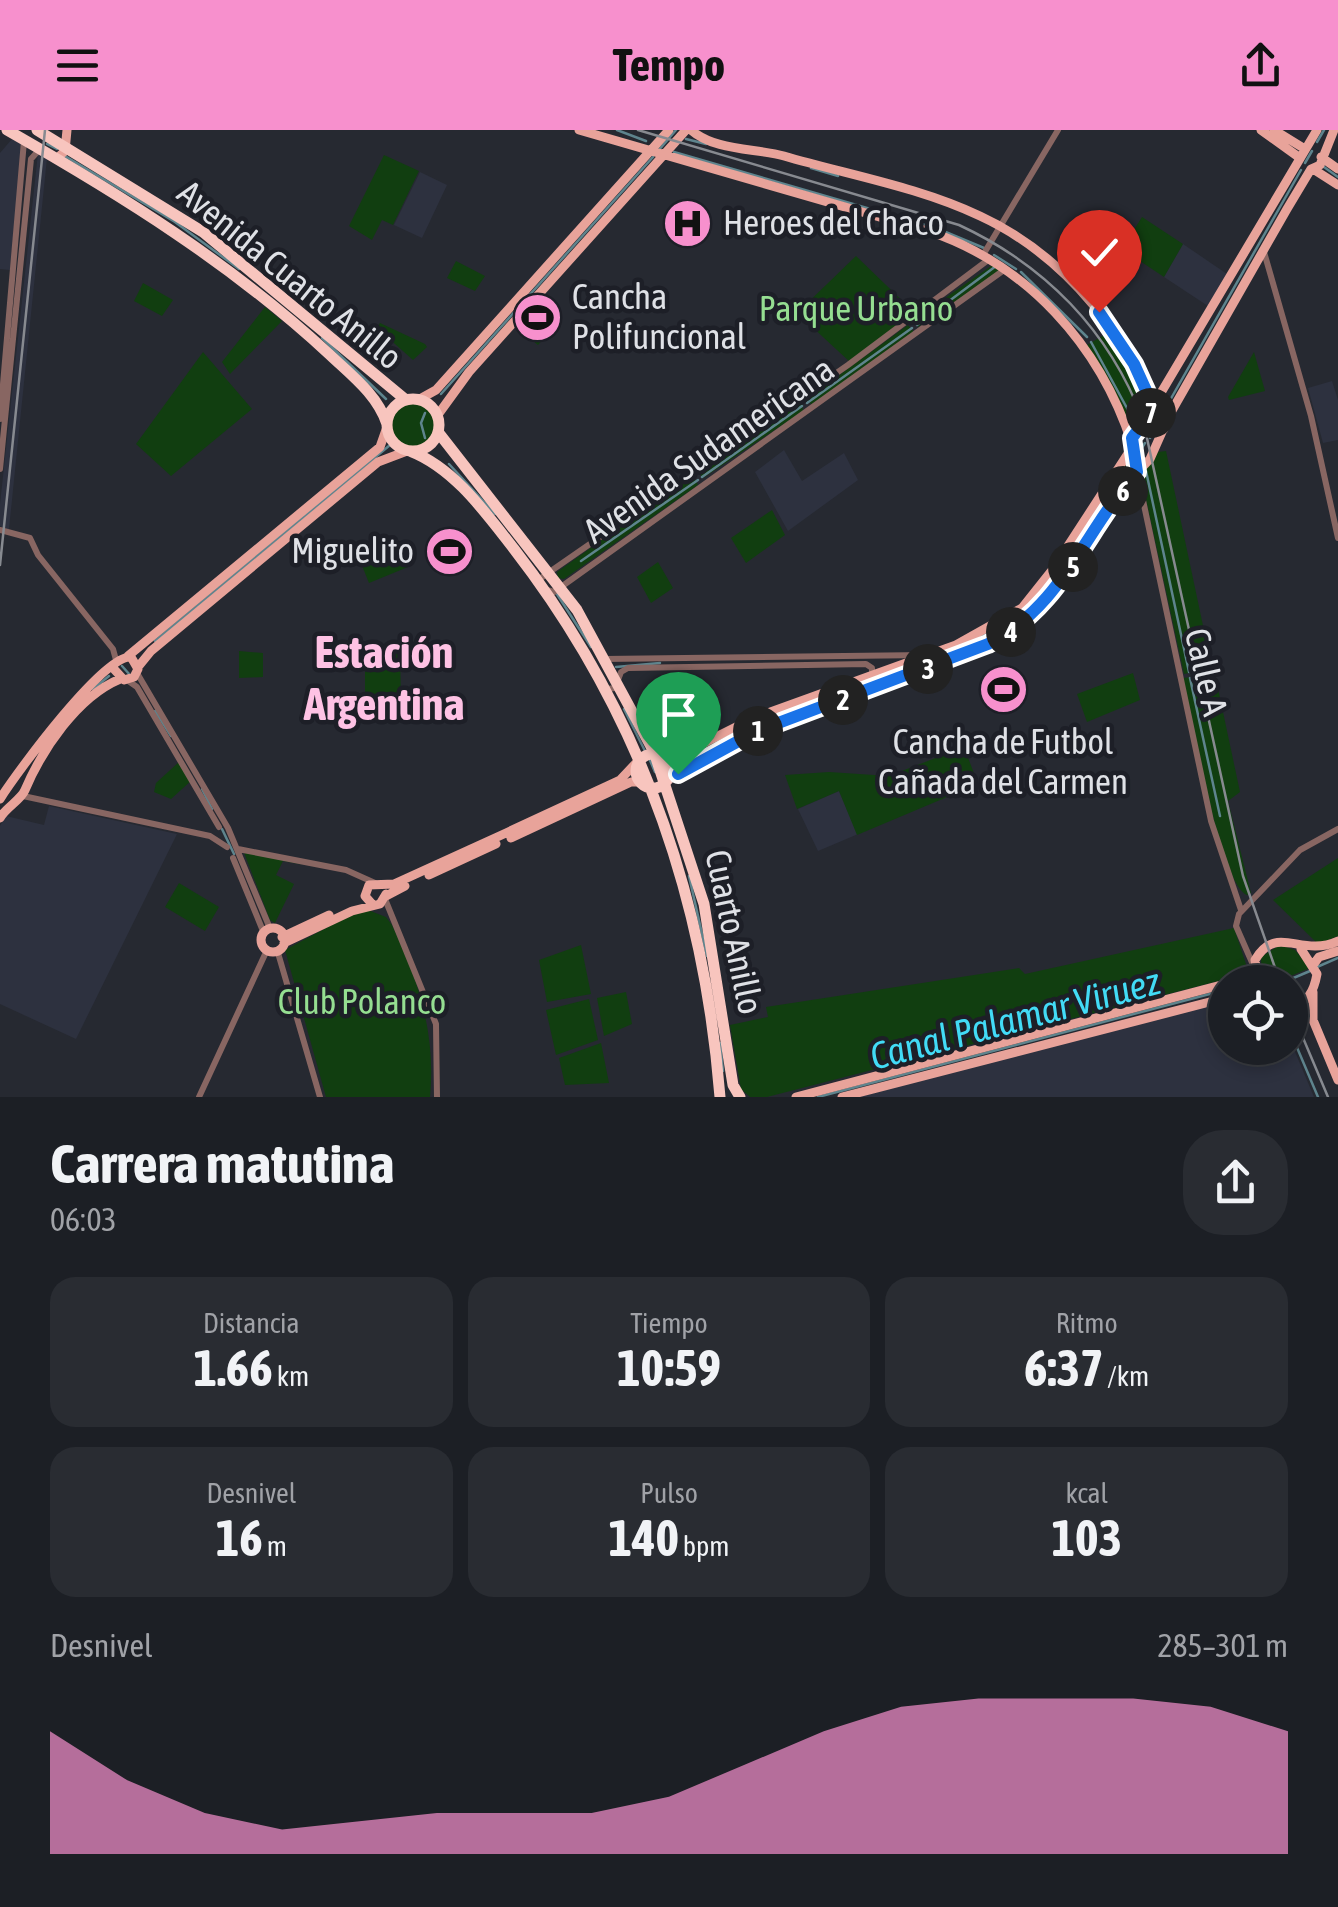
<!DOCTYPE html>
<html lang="es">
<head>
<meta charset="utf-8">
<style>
	:root { --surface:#1c1f25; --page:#292c32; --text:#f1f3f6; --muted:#a0a2a7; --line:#3a3d42; --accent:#f790cd }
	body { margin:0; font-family:"Asap Condensed",sans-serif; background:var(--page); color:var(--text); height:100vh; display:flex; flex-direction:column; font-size:38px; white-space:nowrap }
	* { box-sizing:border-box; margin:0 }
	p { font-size:32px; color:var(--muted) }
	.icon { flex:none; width:55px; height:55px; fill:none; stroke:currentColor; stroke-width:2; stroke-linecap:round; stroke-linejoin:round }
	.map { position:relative; height:967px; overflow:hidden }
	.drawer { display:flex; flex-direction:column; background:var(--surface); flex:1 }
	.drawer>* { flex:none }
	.buttons { position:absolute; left:1208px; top:835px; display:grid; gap:20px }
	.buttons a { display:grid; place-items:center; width:100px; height:100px; border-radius:50%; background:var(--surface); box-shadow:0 5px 15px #0003,0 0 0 2px var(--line); font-size:50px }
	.pin { position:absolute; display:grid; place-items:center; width:85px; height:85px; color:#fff; margin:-102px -42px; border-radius:50% 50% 50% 0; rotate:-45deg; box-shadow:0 0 10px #0007 }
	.pin .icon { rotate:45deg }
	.km { position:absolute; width:50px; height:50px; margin:-25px; border-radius:50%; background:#222; color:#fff; font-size:28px; line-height:50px; text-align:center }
	.round { display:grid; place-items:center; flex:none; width:105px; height:105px; border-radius:40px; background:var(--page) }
	.head { display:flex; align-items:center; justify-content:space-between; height:170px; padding:0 50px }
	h1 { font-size:55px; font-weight:700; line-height:75px }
	.stats { display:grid; grid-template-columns:repeat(3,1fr); gap:15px; height:170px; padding:10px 50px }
	.stats div { display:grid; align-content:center; border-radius:25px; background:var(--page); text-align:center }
	.stats b { font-size:50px; font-weight:700 }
	.stats small { font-size:28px; font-weight:400 }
	.stats p { font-size:28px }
	.chart { height:280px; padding:20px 50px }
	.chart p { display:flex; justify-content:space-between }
	.chart svg { width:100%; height:180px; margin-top:10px; fill:var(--accent); opacity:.7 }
	header { display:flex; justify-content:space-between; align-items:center; height:130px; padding:0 50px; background:var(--accent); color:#111; font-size:45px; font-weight:700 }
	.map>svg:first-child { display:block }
</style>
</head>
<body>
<header><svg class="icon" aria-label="menu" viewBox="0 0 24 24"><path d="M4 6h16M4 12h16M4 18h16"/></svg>Tempo<svg class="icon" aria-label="share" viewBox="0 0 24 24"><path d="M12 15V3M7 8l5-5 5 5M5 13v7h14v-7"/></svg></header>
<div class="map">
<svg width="1338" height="967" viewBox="0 0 1338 967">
	<rect width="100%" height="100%" fill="#262931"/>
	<path fill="#2d313f" d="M12,9L22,13L10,140L0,139V23Z
		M38,23L47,28L9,399H6L0,396V374Z
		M420,42L447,55L422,108L394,95Z
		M1183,114L1227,144L1208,176L1164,147Z
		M1332,251L1338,270V310L1323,313L1308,258Z
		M784,320L802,351L844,323L858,350L788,401L755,342Z
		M839,661L851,689L870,699L818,721L798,679Z
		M49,676L177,704L76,909L0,874V696L6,686L44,695Z
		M1225,870V918H1290V910L1314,967H859Z"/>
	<path fill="#113e10" d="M384,25L419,41L393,95L382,90L372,110L349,96Z
		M1142,87L1183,114L1164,147L1122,119Z
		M856,126L915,183L850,232L797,183Z
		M456,131L485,146L475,161L447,148Z
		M994,134L1001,140L918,197L915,189Z
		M143,153L173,170L162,186L134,171Z
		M536,175L556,194L538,215L517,198Z
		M265,177L282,191L230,244L222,232Z
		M380,193L425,214L427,217L413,230L377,198Z
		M908,195L914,202L813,275L805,270Z
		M1111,201L1150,275L1130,294L1087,215Z
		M203,222L252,279L171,346L136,314Z
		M1254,222L1265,261L1229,270L1228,267Z
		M391 294a23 23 0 1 1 46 0a23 23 0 1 1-46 0Z
		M797,272L802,273L803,281L703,348L698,342Z
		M1166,321L1212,538L1184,544L1141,346L1158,322Z
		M1127,331L1134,334L1135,341L1085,412L1081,411L1077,405Z
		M693,345L698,355L564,449L558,448L557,442Z
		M772,380L785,405L746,433L731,408Z
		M397,412L408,437L369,453L359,428Z
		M1071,415L1080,421C1056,458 1033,481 996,506L993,499L1023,478Z
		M658,432L673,458L651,473L637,447Z
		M984,503L988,512L816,576L813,572Z
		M365,519H400L401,572H365Z
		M239,521L263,523V547L239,548Z
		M1133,543L1140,570L1087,592L1077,564Z
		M1210,545L1216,549L1240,662L1228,671L1251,763L1247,765C1220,754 1191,583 1183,548Z
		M805,571L804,580L674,642L669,629Z
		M964,617L978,654L857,705L839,661L797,679L785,645L829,642L889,646Z
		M180,631L192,650L171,669L154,662L156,653Z
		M243,720L303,735L283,731L276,745L294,754L275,793L270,790Z
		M1338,728V806L1318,814L1273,770Z
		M179,753L219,777L205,801L165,777Z
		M368,780L386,787L392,795C419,850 436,905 430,967H326L285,820L356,782Z
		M1234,798L1247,837L1238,846L767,967H750L741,959L730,895L768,887L766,877L1019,838L1025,844Z
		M581,815L591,864L547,872L539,830Z
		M1280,815L1295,820L1310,838L1276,852H1262L1261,827Z
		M626,862L632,894L604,906L597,868Z
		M589,869L598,910L556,925L546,880Z
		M601,913L609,953L565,955L559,928Z"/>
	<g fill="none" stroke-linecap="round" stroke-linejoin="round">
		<path stroke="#5e848d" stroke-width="2.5" d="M617,0L646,11
			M686,9L706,14
			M1317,12L1324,0
			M47,14L57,19
			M658,21L676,0
			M674,22L936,98L984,118
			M65,26L175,92L239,139
			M1305,33L1312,21
			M1324,37L1338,47
			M811,38L838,46
			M994,125L1016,139
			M1021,142L1087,207
			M917,195L996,136
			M322,208L386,269
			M1091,212L1128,280
			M441,264L653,27
			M807,273L912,198
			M425,283L421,293L425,308
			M1161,286L1301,40
			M1150,308L1157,294
			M1136,327L1145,313
			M449,334L495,384
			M1146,341L1189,542
			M702,347L802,276
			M581,431L698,350
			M555,461L591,517
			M155,511L390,315
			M951,524L1033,478L1131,335
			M122,536L130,545
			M616,537L660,533
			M1190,548L1220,686
			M93,559L109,546
			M624,579L646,623
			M155,581L171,606
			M748,596L939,529
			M649,628L655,642
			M688,631L728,606
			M202,659L212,679
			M222,699L234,724
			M689,746L707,826
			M1317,837L1338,828
			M1284,852L1310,841
			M1290,901L1318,967
			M720,913L723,941
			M818,967L1225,860"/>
		<path stroke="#886662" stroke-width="6" d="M1264,122L1311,286L1338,408
			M983,125L1058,0
			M0,289L24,11
			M0,339L31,29L39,20
			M1137,342L1211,691L1241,780
			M0,400L30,408L38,425L113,519L116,530
			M538,450L848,235L988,130
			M547,460L554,462L1004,140
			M604,529L926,525
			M137,543L228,698L269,796
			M127,550L137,557L219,697
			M607,559L615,558L621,542L628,538L866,534L872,538V545
			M23,666L210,706L227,717
			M238,719L346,740L375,753
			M233,728L263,801
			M385,769L436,894L437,967
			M278,823L320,967
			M1254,837L1236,796L1239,784L1300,720L1338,699
			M199,967L267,820"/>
		<path stroke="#e8a39a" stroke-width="9" d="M579,0L928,101C1027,134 1100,215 1132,314
			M691,0C715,21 755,18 784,26C849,45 919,57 980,86C1067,126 1133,211 1164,299
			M1261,0L1300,28
			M1274,0L1305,19
			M1321,27L1338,39
			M56,29L65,21L67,0
			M1313,39L1338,55
			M418,270L436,260L669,0
			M437,286L469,242L686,0
			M1146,288L1317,0
			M1144,335L1134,331C1128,315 1133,294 1150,287
			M128,526L380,317L387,297
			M138,537L151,521L378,332L407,321
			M660,627L680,625L754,588L956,515L1022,478L1053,439L1131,319
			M669,649L757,601L978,519L1010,502L1039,478L1072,439L1129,351L1150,329L1170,284L1287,79L1311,39L1320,35L1334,0
			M0,669C17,642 105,523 131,527L138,539L134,547L124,550L113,538
			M0,688C6,677 21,670 25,660C42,620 77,567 120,549
			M511,708L631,652H642
			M429,745L496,714
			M386,766L405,756
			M372,774L365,766L369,755L394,754L506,703L620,650L638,631
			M261 810a12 12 0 1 1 24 0a12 12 0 1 1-24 0Z
			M282,807L329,785
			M284,813L352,781L380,774L386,764
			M1313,835L1319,827L1338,821
			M1229,852L1254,841
			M1258,852L1255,830C1277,793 1300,828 1338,811
			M1313,862V890L1338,950
			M1290,877C1308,873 1314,861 1317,844L1301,819
			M796,967L1225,854
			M842,967L1225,868"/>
		<path stroke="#f8c5be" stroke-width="11" d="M7,0C121,65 232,134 329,224C351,245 377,264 387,294
			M37,0L203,102L406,270
			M387 295a26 26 0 1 1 52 0a26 26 0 1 1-52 0Z
			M438,302L577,480L654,622L704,774L733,955L740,967
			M410,321C454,338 485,382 514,419C638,579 704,765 720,967
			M636 641a17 17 0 1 1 34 0a17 17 0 1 1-34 0Z"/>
		<path stroke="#878a90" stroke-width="2.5" d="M638,0L959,95C1045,135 1109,200 1143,290L1243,746L1280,852
			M0,435L45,0
			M1290,877L1328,967"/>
	</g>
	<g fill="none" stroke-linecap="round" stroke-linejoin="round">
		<defs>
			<path id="route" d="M678,644L757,601L988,514C1063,476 1084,401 1137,342L1132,308L1154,278L1134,234L1099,182"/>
		</defs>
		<use href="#route" stroke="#fff" stroke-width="20"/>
		<use href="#route" stroke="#1a73e8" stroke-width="12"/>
	</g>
	<defs>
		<symbol id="hospital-disc" viewBox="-11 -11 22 22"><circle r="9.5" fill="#f790cd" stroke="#1d1f27"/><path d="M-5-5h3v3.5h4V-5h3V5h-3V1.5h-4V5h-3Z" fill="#111"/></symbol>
		<symbol id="stadium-disc" viewBox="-11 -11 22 22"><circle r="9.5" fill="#f790cd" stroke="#1d1f27"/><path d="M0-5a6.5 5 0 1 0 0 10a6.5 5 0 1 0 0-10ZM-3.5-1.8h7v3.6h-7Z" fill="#111"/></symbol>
	</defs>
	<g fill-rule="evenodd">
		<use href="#hospital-disc" x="660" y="66" width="55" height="55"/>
		<use href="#stadium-disc" x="510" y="160" width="55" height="55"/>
		<use href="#stadium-disc" x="422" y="394" width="55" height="55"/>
		<use href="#stadium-disc" x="976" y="532" width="55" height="55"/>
	</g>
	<g text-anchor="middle" stroke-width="9" stroke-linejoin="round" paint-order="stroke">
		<g font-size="35" fill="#dfe1e6" stroke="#1d1f27" text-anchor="start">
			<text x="723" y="105">Heroes del Chaco</text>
			<text x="572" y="179">Cancha<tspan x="572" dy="40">Polifuncional</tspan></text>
			<text x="414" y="433" text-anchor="end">Miguelito</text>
			<text x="1003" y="624" text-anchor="middle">Cancha de Futbol<tspan x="1003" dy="40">Cañada del Carmen</tspan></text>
		</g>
		<g font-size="35" fill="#dfe1e6" stroke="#1d1f27">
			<text transform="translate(290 145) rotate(39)" y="12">Avenida Cuarto Anillo</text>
			<text transform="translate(709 320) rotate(-35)" y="12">Avenida Sudamericana</text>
			<text transform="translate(1206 542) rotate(77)" y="12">Calle A</text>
			<text transform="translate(734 802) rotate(78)" y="12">Cuarto Anillo</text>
		</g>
		<g font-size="35" fill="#95de91" stroke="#1d1f27">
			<text x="856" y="191">Parque Urbano</text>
			<text x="362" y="884">Club Polanco</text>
		</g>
		<g font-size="38" font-style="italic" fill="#42dbf6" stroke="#1d1f27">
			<text transform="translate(1015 889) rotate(-15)" y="13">Canal Palamar Viruez</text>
		</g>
		<g font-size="45" font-weight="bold" fill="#fec2e4" stroke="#1d1f27">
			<text x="384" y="538">Estación<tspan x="384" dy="52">Argentina</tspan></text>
		</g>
	</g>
</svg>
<div class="buttons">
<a><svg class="icon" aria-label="locate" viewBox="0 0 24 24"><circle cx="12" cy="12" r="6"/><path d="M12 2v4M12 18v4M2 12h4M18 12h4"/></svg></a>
</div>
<div class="pin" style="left:678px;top:644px;background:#1e9e55"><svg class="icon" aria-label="arrive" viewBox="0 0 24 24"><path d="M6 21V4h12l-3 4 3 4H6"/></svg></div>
<div class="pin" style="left:1099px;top:182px;background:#d93025"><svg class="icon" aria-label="check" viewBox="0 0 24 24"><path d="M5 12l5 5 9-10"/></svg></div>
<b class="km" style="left:758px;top:601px">1</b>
<b class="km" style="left:843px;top:570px">2</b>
<b class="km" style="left:928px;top:539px">3</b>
<b class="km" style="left:1011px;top:502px">4</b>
<b class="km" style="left:1073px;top:437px">5</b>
<b class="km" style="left:1123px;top:361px">6</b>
<b class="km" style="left:1151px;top:283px">7</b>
</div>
<section class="drawer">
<div class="head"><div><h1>Carrera matutina</h1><p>06:03</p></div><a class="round"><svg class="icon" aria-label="share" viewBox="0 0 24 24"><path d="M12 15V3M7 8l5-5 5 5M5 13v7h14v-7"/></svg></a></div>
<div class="stats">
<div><p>Distancia</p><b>1.66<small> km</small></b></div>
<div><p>Tiempo</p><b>10:59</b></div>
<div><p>Ritmo</p><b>6:37<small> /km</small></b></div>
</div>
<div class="stats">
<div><p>Desnivel</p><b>16<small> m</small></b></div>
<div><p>Pulso</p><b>140<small> bpm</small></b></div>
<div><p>kcal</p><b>103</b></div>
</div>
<div class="chart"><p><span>Desnivel</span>285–301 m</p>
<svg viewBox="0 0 160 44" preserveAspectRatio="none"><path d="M0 44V14L10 26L20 34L30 38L40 36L50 34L60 34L70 34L80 30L90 22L100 14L110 8L120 6L130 6L140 6L150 8L160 14V44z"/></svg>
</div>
</section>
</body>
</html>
